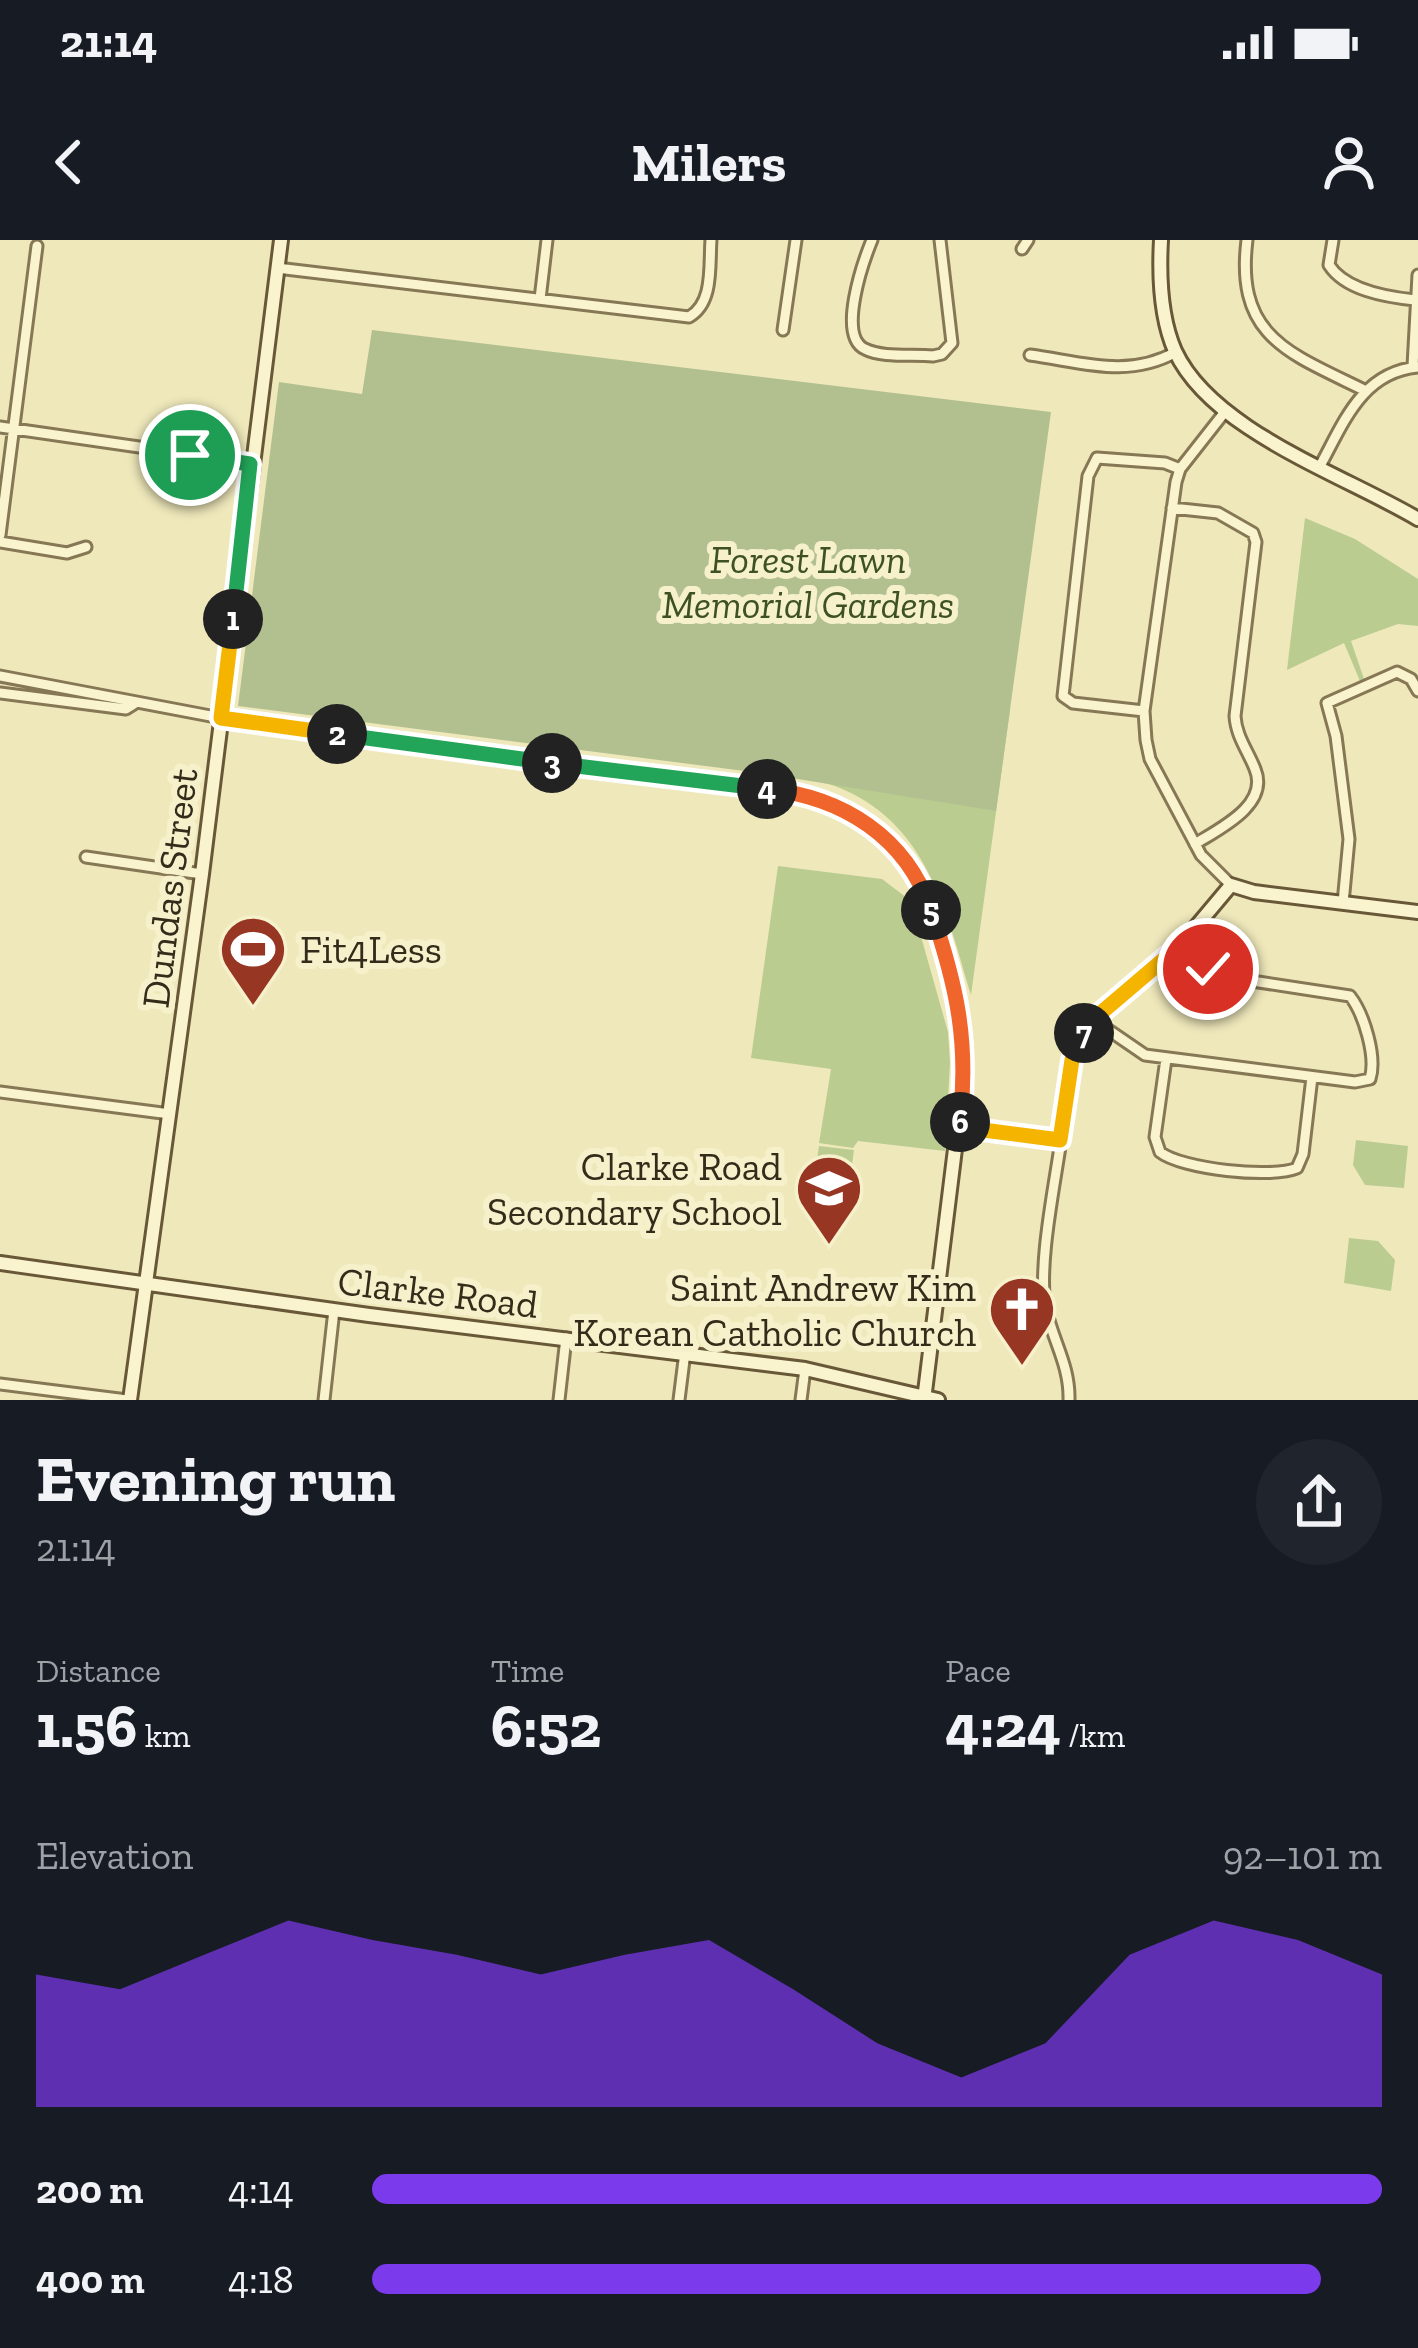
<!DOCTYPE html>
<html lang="en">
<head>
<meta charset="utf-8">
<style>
	:root { --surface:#171b24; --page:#20242c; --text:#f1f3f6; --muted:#9ea1a6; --accent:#7c3aed }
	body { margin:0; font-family:"Zilla Slab",serif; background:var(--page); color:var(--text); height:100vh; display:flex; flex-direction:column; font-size:45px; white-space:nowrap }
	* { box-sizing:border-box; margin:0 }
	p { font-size:39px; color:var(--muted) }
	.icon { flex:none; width:66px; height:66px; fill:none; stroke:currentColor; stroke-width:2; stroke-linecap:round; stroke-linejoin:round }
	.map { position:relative; height:1160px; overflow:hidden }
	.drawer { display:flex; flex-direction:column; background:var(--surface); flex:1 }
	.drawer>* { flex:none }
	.pin { position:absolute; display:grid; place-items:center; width:102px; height:102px; color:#fff; margin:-51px; border:6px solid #fff; border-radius:50%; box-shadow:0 3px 12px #0007 }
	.km { position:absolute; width:60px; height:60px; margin:-30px; border-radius:50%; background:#222; color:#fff; font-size:33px; line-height:60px; text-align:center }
	.round { display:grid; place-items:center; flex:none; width:126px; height:126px; border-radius:63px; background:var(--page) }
	.head { display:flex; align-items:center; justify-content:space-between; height:204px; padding:0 36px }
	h1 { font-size:66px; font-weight:700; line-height:90px }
	.stats { display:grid; grid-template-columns:repeat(3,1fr); gap:18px; height:204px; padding:12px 36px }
	.stats div { display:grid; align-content:center }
	.stats b { font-size:60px; font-weight:700 }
	.stats small { font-size:33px; font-weight:400 }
	.stats p { font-size:33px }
	.chart { height:336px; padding:24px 36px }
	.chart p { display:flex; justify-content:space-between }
	.chart svg { width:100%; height:216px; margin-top:12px; fill:var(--accent); opacity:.7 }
	ul { padding:0 36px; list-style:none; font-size:39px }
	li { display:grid; grid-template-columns:192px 144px 1fr; align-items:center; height:90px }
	li i { height:30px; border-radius:15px; background:var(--accent) }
	.status { display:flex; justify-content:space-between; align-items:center; height:84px; padding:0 60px; background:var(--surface); direction:ltr }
	.status svg { height:33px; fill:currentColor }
	header { display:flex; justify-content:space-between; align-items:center; height:156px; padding:0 36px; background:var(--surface); font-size:54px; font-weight:700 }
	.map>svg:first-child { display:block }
</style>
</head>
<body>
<div class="status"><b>21:14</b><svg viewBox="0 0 49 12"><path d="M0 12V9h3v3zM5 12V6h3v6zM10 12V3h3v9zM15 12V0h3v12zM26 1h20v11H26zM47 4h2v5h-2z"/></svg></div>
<header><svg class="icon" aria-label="back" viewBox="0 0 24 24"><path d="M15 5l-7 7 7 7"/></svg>Milers<svg class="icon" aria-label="person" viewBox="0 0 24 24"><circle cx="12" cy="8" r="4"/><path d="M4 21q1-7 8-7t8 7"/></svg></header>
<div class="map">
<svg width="1418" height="1160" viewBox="0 0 1418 1160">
	<rect width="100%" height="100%" fill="#efe8bb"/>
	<path fill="#bbcc90" d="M1305,278L1355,299L1418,339V386L1398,384L1351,401L1364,439L1360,441L1344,403L1287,430Z
		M1010,470L971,755C946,671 927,581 835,546C816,539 791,538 771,535L775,504Z
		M778,626L882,639L911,661L948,792L950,823L945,911L858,901L853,908L819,903L831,829L751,818Z
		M1356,900L1408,906L1404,948L1365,945L1353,925Z
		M819,906L854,910L847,964L811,959Z
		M1349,998L1378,1001L1395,1020L1391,1051L1344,1043Z"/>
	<path fill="#b2c090" d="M372,90L1051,172L996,571L760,533L238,466L279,142L362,154Z"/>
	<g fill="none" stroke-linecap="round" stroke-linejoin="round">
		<defs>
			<path id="street" d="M872,0C863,22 837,96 865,109C882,118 913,114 933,116L942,114L952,103L940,0
				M1247,0C1235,97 1289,113 1364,150
				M1333,0L1329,25C1345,50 1385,57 1415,60
				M1022,9L1028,0
				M277,28L689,77C714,63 709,26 711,0
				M540,59L547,0
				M783,90L796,0
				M1030,115C1082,122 1127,139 1176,112
				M1413,126L1418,35
				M1224,173L1180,229L1176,242L1144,471L1146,500L1150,519L1201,615L1231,645
				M0,187L250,223
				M1320,226C1344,182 1362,132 1418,127
				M1172,268L1218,273L1253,293L1256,302L1235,476C1236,496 1248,511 1255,529C1270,565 1219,589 1195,604
				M0,295L37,6
				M0,302L67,313L86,307
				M0,436L221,478
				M0,453L126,469L134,464
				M1144,471L1073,463L1063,456L1088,236L1097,218L1165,223L1180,229
				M86,617L202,634
				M1343,663L1349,599L1336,496L1327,463L1397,432L1411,439L1418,451
				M1094,780L1145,815L1355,842L1370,839C1377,817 1364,774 1350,756L1226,737L1208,729L1183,703
				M1166,819L1155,897L1160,912C1181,929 1272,939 1297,928L1303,914L1312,837
				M0,852L170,874
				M1061,900C1055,944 1037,1028 1046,1069C1053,1101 1070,1126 1069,1160
				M0,1144L127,1160
				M324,1160L334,1070
				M559,1160L566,1098
				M679,1160L685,1112
				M801,1160L805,1129"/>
			<path id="secondary" d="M1161,0C1159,36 1160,77 1175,111C1212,191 1344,235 1418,279
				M221,478L776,550L810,556L861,579L910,625L925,655L953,746L963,788L965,828L924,1160
				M960,887L1061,900L1072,821L1084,793L1102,772L1179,707L1231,645L1254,652L1418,672
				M0,1023L369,1075L805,1129L938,1160
				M130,1160L202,634L281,0"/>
		</defs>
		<use href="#street" stroke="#867755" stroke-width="15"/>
		<use href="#secondary" stroke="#685838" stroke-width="18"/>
		<use href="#street" stroke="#faf4ce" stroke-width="9"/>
		<use href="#secondary" stroke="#faf4ce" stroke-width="12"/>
	</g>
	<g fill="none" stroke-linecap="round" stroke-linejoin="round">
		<defs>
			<path id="split-1" d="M190,215L250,224L233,379"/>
			<path id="split-2" d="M233,379L221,478L337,494"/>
			<path id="split-3" d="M337,494L552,523"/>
			<path id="split-4" d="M552,523L767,549"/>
			<path id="split-5" d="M767,549C843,557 906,597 931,670"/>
			<path id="split-6" d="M931,670C957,746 969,802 960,882"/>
			<path id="split-7" d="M960,882V887L1060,900L1072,820L1084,793"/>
			<path id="split-8" d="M1084,793L1102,772L1183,703L1208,729"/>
		</defs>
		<use href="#split-1" stroke="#fff" stroke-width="24"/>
		<use href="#split-2" stroke="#fff" stroke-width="24"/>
		<use href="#split-3" stroke="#fff" stroke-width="24"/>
		<use href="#split-4" stroke="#fff" stroke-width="24"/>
		<use href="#split-5" stroke="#fff" stroke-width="24"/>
		<use href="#split-6" stroke="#fff" stroke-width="24"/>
		<use href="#split-7" stroke="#fff" stroke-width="24"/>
		<use href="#split-8" stroke="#fff" stroke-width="24"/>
		<use href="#split-1" stroke="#22a559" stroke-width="15"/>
		<use href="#split-2" stroke="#f5b400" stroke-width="15"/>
		<use href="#split-3" stroke="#22a559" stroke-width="15"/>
		<use href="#split-4" stroke="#22a559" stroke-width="15"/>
		<use href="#split-5" stroke="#f0652b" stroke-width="15"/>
		<use href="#split-6" stroke="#f0652b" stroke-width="15"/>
		<use href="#split-7" stroke="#f5b400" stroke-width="15"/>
		<use href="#split-8" stroke="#f5b400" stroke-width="15"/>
	</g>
	<defs>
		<symbol id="stadium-pin" viewBox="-11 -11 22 30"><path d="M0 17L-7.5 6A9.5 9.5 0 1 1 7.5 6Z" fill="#973623" stroke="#f6f1cb"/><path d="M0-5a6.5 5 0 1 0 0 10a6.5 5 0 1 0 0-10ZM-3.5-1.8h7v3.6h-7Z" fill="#fff"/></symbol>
		<symbol id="school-pin" viewBox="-11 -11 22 30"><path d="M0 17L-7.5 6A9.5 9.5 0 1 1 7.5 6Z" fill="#973623" stroke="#f6f1cb"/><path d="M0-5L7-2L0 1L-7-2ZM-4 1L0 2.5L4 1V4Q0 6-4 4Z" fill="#fff"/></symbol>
		<symbol id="church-pin" viewBox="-11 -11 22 30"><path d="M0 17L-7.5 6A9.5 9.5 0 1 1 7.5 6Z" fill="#973623" stroke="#f6f1cb"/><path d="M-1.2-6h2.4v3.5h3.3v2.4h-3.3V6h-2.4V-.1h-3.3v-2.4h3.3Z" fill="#fff"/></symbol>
	</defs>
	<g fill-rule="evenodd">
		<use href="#stadium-pin" x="215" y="671" width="76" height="104"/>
		<use href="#school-pin" x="791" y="910" width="76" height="104"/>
		<use href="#church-pin" x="984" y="1031" width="76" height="104"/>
	</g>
	<g text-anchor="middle" stroke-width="12" stroke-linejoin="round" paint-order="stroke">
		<g font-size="39" font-style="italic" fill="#3d5220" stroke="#f6f1cb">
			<text x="808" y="333">Forest Lawn<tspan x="808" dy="45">Memorial Gardens</tspan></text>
		</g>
		<g font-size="39" fill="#352b1a" stroke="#f6f1cb">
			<text transform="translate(169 648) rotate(-83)" y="14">Dundas Street</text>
			<text transform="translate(438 1052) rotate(7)" y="14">Clarke Road</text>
		</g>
		<g font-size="39" fill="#352b1a" stroke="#f6f1cb" text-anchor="end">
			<text x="300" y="723" text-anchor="start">Fit4Less</text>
			<text x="782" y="940">Clarke Road<tspan x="782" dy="45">Secondary School</tspan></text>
			<text x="976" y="1061">Saint Andrew Kim<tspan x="976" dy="45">Korean Catholic Church</tspan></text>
		</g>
	</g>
</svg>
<div class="pin" style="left:190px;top:215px;background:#1e9e55"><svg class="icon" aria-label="arrive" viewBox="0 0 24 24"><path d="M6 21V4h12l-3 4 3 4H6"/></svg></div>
<div class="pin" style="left:1208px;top:729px;background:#d93025"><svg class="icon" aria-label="check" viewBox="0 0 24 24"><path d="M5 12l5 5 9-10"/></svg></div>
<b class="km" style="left:233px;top:379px">1</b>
<b class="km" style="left:337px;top:494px">2</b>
<b class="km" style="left:552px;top:523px">3</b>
<b class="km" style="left:767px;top:549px">4</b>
<b class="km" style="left:931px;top:670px">5</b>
<b class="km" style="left:960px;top:882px">6</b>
<b class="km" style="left:1084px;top:793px">7</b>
</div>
<section class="drawer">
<div class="head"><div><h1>Evening run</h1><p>21:14</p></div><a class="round"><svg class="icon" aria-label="share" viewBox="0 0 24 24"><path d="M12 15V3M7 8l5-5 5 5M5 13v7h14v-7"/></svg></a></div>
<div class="stats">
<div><p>Distance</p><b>1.56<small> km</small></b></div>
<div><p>Time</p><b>6:52</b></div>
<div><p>Pace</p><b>4:24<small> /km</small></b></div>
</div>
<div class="chart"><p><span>Elevation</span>92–101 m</p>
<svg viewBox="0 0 160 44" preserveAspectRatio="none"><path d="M0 44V17L10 20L20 13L30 6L40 10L50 13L60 17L70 13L80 10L90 20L100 31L110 38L120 31L130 13L140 6L150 10L160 17V44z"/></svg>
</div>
<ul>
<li><b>200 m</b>4:14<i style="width:100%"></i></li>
<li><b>400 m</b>4:18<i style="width:94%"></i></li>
</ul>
</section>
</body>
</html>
